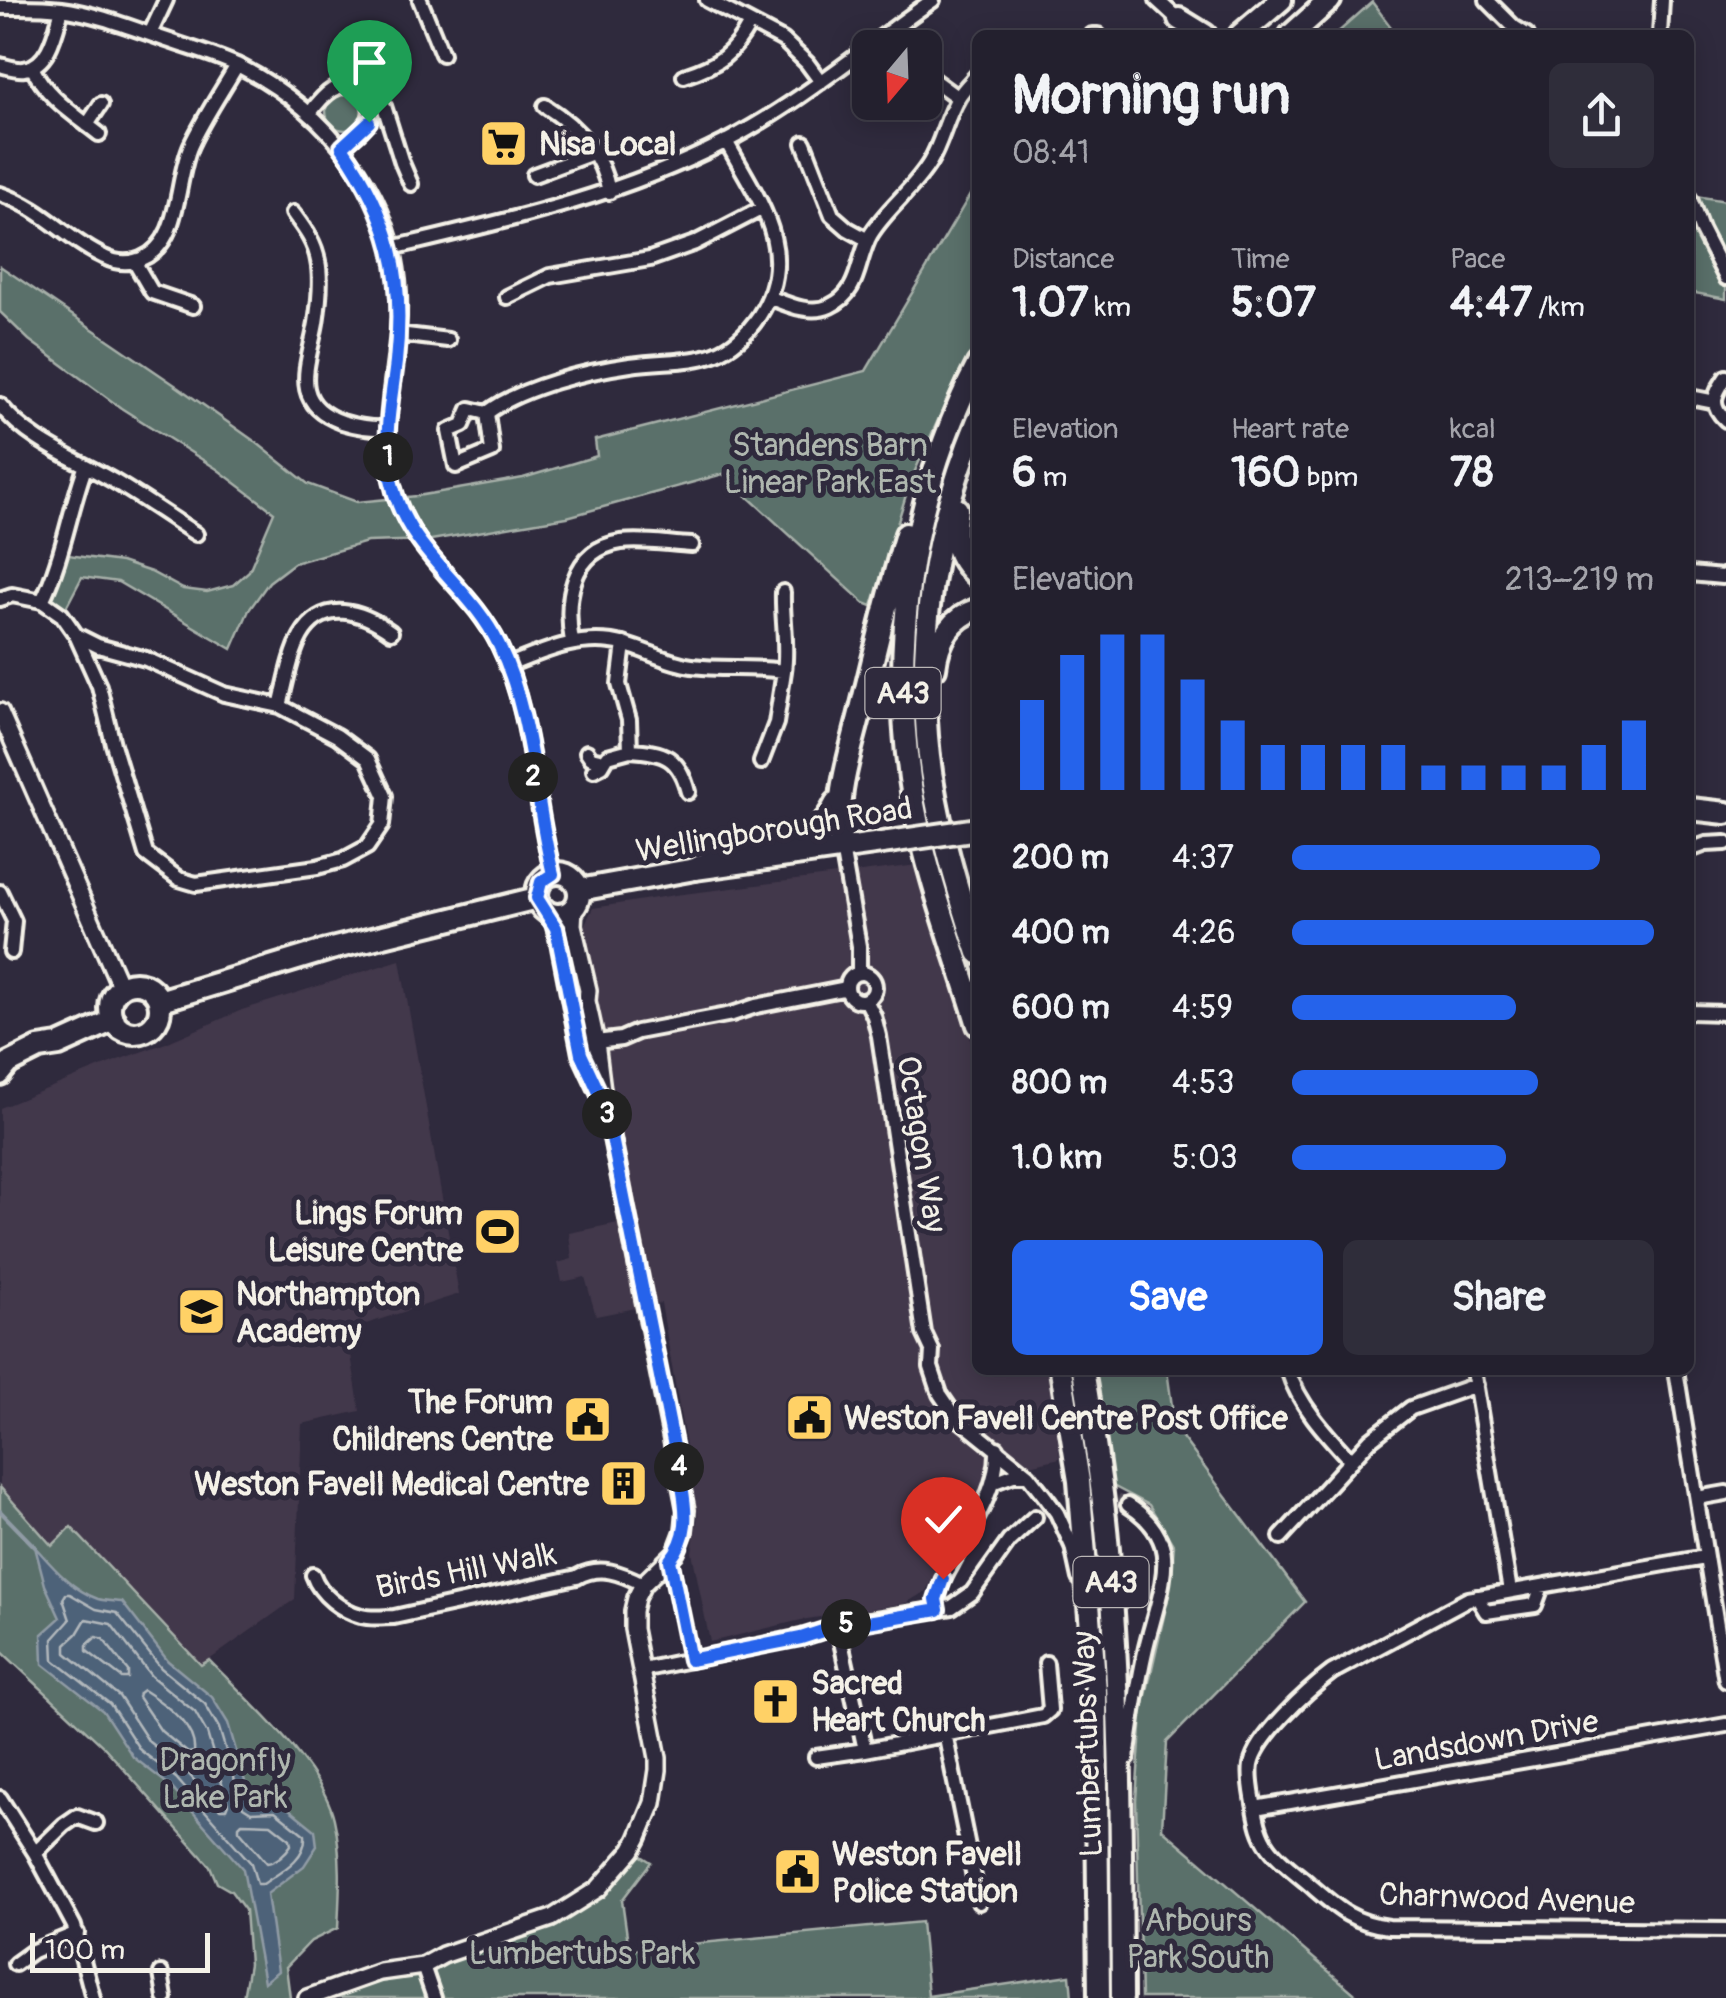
<!DOCTYPE html>
<html lang="en">
<head>
<meta charset="utf-8">
<style>
	:root { --surface:#23202e; --page:#2f2d3a; --text:#f1f3f6; --muted:#a3a3aa; --line:#403e4a; --accent:#2563eb }
	body { margin:0; font-family:Pangolin,sans-serif; background:var(--page); color:var(--text); height:100vh; display:flex; flex-direction:column; font-size:38px; white-space:nowrap }
	* { box-sizing:border-box; margin:0 }
	p { font-size:32px; color:var(--muted) }
	.icon { flex:none; width:55px; height:55px; fill:none; stroke:currentColor; stroke-width:2; stroke-linecap:round; stroke-linejoin:round }
	.map { position:relative; flex:1; overflow:hidden }
	.panel { position:absolute; left:972px; top:30px; width:722px; height:1345px; display:flex; flex-direction:column; background:var(--surface); border-radius:15px; box-shadow:0 5px 25px #0003,0 0 0 2px var(--line) }
	.panel>* { flex:none }
	.needle { width:65px; rotate:199deg }
	.tools { position:absolute; left:852px; top:30px; display:grid; gap:20px }
	.tools a { display:grid; place-items:center; width:90px; height:90px; border-radius:15px; background:var(--surface); box-shadow:0 5px 25px #0003,0 0 0 2px var(--line); font-size:50px }
	.scale { position:absolute; left:30px; bottom:25px; width:180px; box-sizing:border-box; padding-left:10px; border:5px solid #f4f1e8; border-top:0; font-size:28px; line-height:35px; white-space:nowrap; color:#f4f1e8; -webkit-text-stroke:8px #2f2a3d; paint-order:stroke }
	.pin { position:absolute; display:grid; place-items:center; width:85px; height:85px; color:#fff; margin:-102px -42px; border-radius:50% 50% 50% 0; rotate:-45deg; box-shadow:0 0 10px #0007 }
	.pin .icon { rotate:45deg }
	.km { position:absolute; width:50px; height:50px; margin:-25px; border-radius:50%; background:#222; color:#fff; font-size:28px; line-height:50px; text-align:center }
	.round { display:grid; place-items:center; flex:none; width:105px; height:105px; border-radius:15px; background:var(--page) }
	.headline { display:flex; align-items:center; justify-content:space-between; height:170px; padding:0 40px }
	h1 { font-size:55px; font-weight:800; line-height:75px }
	.stats { display:grid; grid-template-columns:repeat(3,1fr); gap:15px; height:170px; padding:10px 40px }
	.stats div { display:grid; align-content:center }
	.stats b { font-size:42px; font-weight:800 }
	.stats small { font-size:28px; font-weight:400 }
	.stats p { font-size:28px }
	.chart { height:280px; padding:20px 40px }
	.chart p { display:flex; justify-content:space-between }
	.chart svg { width:100%; height:180px; margin-top:10px; stroke:var(--accent); stroke-width:6 }
	.button { display:flex; gap:20px; margin-top:auto; padding:20px 40px }
	.button a { flex:1; height:115px; border-radius:15px; background:var(--accent); color:#fff; font-size:40px; font-weight:800; line-height:115px; text-align:center }
	.button a+a { background:var(--page); color:var(--text) }
	ul { padding:0 40px; list-style:none; font-size:32px }
	li { display:grid; grid-template-columns:160px 120px 1fr; align-items:center; height:75px }
	li i { height:25px; border-radius:12px; background:var(--accent) }
	.map>svg:first-child { display:block }
</style>
</head>
<body>
<div class="map">
<svg width="1726" height="1998" viewBox="0 0 1726 1998">
	<rect width="100%" height="100%" fill="#2f2a3d"/>
	<filter id="ink" filterUnits="userSpaceOnUse"><feTurbulence type="fractalNoise" baseFrequency=".01" numOctaves="2"/><feDisplacementMap in="SourceGraphic" scale="20" xChannelSelector="R" yChannelSelector="G"/><feConvolveMatrix kernelMatrix="1 2 1 2 8 2 1 2 1" color-interpolation-filters="sRGB"/></filter>
	<g filter="url(#ink)">
		<path fill="#43384b" d="M918,865L923,867L977,1063L978,1370H1049L1060,1458L986,1475L926,1591L906,1603L801,1620L710,1642L692,1552L698,1515L661,1303L596,1316L585,1277L562,1282L558,1263L572,1259L569,1233L633,1220L607,1055L584,934L585,924L593,908L675,895Z
			M400,960L459,1294L347,1330L360,1411L302,1424L295,1599L202,1665L72,1528L53,1546L0,1487V1108L118,1060L166,1043L242,1010Z"/>
		<path fill="#5a706a" stroke="#a7b0a9" stroke-width="2.5" d="M1372,2L1397,35H1335Z
			M326 111a19 19 0 1 1 38 0a19 19 0 1 1-38 0Z
			M977,183V342L957,378L910,482L872,606L864,603L723,474L567,517L431,540L367,542L294,563L269,582L249,610L232,649L118,582L82,577L62,615L42,601L61,554L121,562L151,572L183,589L207,592L233,585L249,571L274,512L217,469L121,408L29,340L0,312V266L175,385L257,443L308,484L357,502L417,496L523,478L597,456L595,440L866,371Z
			M1690,195L1726,201V299L1690,292Z
			M1095,1370H1167L1175,1428L1305,1602L1167,1742L1162,1829L1360,1998H1141L1136,1800L1142,1713L1169,1594L1174,1546L1149,1505L1111,1485Z
			M0,1487L52,1546L71,1527L201,1665L209,1660C247,1699 322,1766 334,1819C342,1854 340,1892 338,1928L311,1941L286,1967L290,1998H243L249,1964L245,1910L231,1891L217,1883L210,1866L105,1748L0,1650Z
			M632,1850L651,1862L622,1900L629,1950L921,1922L928,1996L1070,1975L1072,1998H307L552,1918Z"/>
		<path fill="#4e6279" stroke="#909ba5" stroke-width="2.5" d="M35,1547C52,1566 72,1590 98,1599C105,1601 114,1601 122,1602L168,1661L212,1697L228,1723L251,1802L278,1800L315,1830L317,1846L304,1866L267,1894L278,1971L264,1982L243,1869L169,1785L133,1757L103,1711L43,1664L42,1634L60,1618L45,1585Z"/>
		<g fill="none" stroke-linecap="round" stroke-linejoin="round">
			<path stroke="#b2b8bc" stroke-width="2.5" d="M66,1594H70L96,1609L117,1613L161,1668L205,1704L219,1728L243,1807L251,1812L275,1811L305,1835C307,1859 280,1872 263,1884H257L251,1863L176,1778L140,1750L110,1704L54,1660L53,1639L70,1620L63,1599Z
				M86,1619L111,1624L151,1676L195,1712L207,1733L228,1804L226,1809H220L185,1770L149,1742L119,1696L66,1653V1644L77,1634Z
				M96,1637L103,1639L128,1671V1678H122L87,1651V1645Z
				M143,1690C164,1703 197,1726 194,1752L188,1753L161,1731L138,1697L139,1693Z
				M242,1823L271,1824L290,1839L291,1845C286,1853 276,1862 267,1863L239,1830V1826Z"/>
			<path stroke="#909ba5" stroke-width="4" d="M0,1511L35,1547"/>
			<path stroke="#4d4857" stroke-width="12" stroke-dasharray="12 6" stroke-linecap="butt" d="M1035,1517C1072,1489 1085,1485 1128,1505"/>
			<defs>
				<path id="minor" d="M420,0L442,54
					M707,0L783,40L807,63L821,82
					M1157,0L1181,22
					M1487,0L1514,27L1527,35
					M0,7C20,7 40,6 61,9C98,14 134,29 170,41C193,49 219,56 241,67C327,111 394,193 399,293C402,357 376,427 394,489C414,559 469,586 499,645C533,713 533,800 553,873
					M890,31L901,48
					M150,34L166,0
					M1092,35H1098
					M1660,35L1662,0
					M0,65C8,67 17,70 24,69C50,66 56,29 62,9
					M32,67C46,97 74,114 99,134
					M925,74L958,98
					M684,76C718,65 733,55 750,23
					M368,98L384,106L402,163L411,184
					M545,106C577,126 602,153 609,192
					M310,113C324,94 338,78 362,90C383,118 362,129 342,147
					M87,125L101,104
					M804,143L832,215L848,229L868,240
					M534,175L593,153
					M0,194C45,209 65,239 104,257C116,263 129,264 141,259C182,242 175,180 191,145C204,117 222,91 237,65
					M1690,199L1701,229L1726,278
					M293,213C304,228 315,242 318,261C322,280 319,304 316,323C309,364 288,403 342,422C358,427 371,429 388,428
					M392,248C506,221 620,196 725,142C800,103 864,48 933,0
					M134,261L152,292L193,306
					M507,297L550,276L650,259L695,243L761,209
					M771,298C789,305 811,315 830,306C861,292 856,260 871,234C887,208 914,189 930,162C942,142 946,118 958,98C963,89 971,82 978,74
					M398,334L448,340
					M1726,377C1715,394 1708,404 1726,420
					M1690,397L1715,402
					M0,405C30,443 77,459 117,483C144,499 170,517 196,534
					M470,409L487,413L492,451L456,466L449,431L463,425Z
					M487,413C521,387 588,371 630,365C686,357 722,370 759,316C801,252 757,198 726,141
					M1690,574L1722,577L1726,575
					M783,592C782,619 788,644 784,671
					M0,599L12,595L42,601L62,615L76,635L99,686L113,744L146,854L179,879L196,884L317,867L343,860L367,847L382,825L385,796L368,759L337,736L280,706L224,694L146,659L98,646L76,635
					M42,601C63,558 69,512 85,468
					M572,642C565,601 570,550 621,542C644,539 669,544 692,545
					M624,644L619,684L629,720L630,750C665,752 679,757 688,792
					M507,666C545,650 584,633 626,645C648,651 668,663 692,666C722,670 753,666 784,671L776,723L761,762
					M280,706C286,684 290,656 301,636C323,598 362,611 391,632
					M587,752L591,758L604,761
					M594,770L602,766L608,756L630,750
					M842,848L859,946V973
					M1690,850L1706,844L1726,843
					M0,892L14,921L11,952
					M847 987a14 14 0 1 1 28 0a14 14 0 1 1-28 0Z
					M866,1000L874,1016L879,1036L924,1333L932,1350L931,1367L940,1394L955,1416L1028,1475L1046,1498L1057,1513L1072,1546L1079,1578
					M1690,1012L1726,1013
					M589,1036L596,1042L621,1039L637,1032L732,1014L756,1006L847,988
					M1288,1370C1298,1404 1327,1435 1351,1461
					M1473,1370L1510,1591
					M1676,1370L1726,1681
					M994,1482L1013,1475H1028
					M1697,1498L1726,1493
					M1281,1537L1370,1440L1411,1408L1476,1385
					M1705,1557L1468,1599L1332,1672C1308,1690 1257,1736 1251,1765C1249,1777 1252,1791 1254,1803C1257,1819 1259,1834 1269,1847C1279,1861 1295,1872 1309,1884C1336,1907 1352,1923 1389,1927L1726,1930
					M670,1560L691,1660
					M313,1575C320,1595 342,1611 361,1616C371,1619 384,1617 394,1617L577,1577C600,1564 621,1573 643,1584
					M1477,1597L1486,1612L1535,1605L1542,1586
					M937,1610C936,1593 943,1579 951,1565C970,1529 999,1490 997,1448
					M844,1624L841,1642L865,1750
					M642,1670L801,1637L844,1624L952,1607L972,1593L1009,1541L1035,1517
					M945,1733L979,1902
					M816,1757L865,1750L1043,1716L1050,1710L1046,1663
					M1127,1759C1132,1723 1137,1687 1145,1652C1151,1622 1171,1574 1162,1545C1156,1527 1144,1515 1128,1505
					M0,1798L35,1853L74,1926L93,1998
					M1255,1808L1726,1725
					M35,1853L64,1825L77,1816L96,1823
					M15,1964L33,1951L77,1933
					M423,1966L434,1998
					M161,1973L165,1998"/>
				<path id="tertiary" d="M0,712L121,988
					M574,907L573,925L588,990L587,1001L596,1042L602,1090
					M307,1998L380,1972L423,1966L443,1955L552,1918L598,1889L632,1850L638,1839L653,1803L658,1770V1758L633,1629V1611L636,1598L643,1584L676,1552L684,1531L686,1510L610,1128L602,1099L581,1054L559,942L554,923L545,910"/>
				<path id="primary" d="M1690,809L1726,813
					M537 894a21 21 0 1 1 42 0a21 21 0 1 1-42 0Z
					M579,890L695,869L889,842
					M110 1008a25 25 0 1 1 50 0a25 25 0 1 1-50 0Z
					M159,1001L327,950L537,898
					M0,1074L9,1063L39,1048L59,1045L114,1020"/>
				<path id="trunk" d="M1179,19L1205,35
					M1240,35L1281,0
					M1291,35L1330,0
					M978,364C908,499 888,654 914,804C927,877 956,953 978,1025
					M978,420C936,521 918,627 927,736C932,806 956,886 978,953
					M957,509C953,539 953,555 978,577
					M935,668C938,640 950,618 978,609
					M842,848C833,800 851,752 862,705C876,648 889,590 906,534
					M695,869L719,856L800,840C818,831 827,821 836,803
					M1061,1370L1079,1481L1096,1691L1099,1998
					M1083,1370C1093,1430 1103,1490 1108,1550C1122,1699 1121,1849 1122,1998"/>
			</defs>
			<use href="#minor" stroke="#f4f1e8" stroke-width="20"/>
			<use href="#tertiary" stroke="#f4f1e8" stroke-width="22"/>
			<use href="#primary" stroke="#f4f1e8" stroke-width="28"/>
			<use href="#trunk" stroke="#f4f1e8" stroke-width="28"/>
			<use href="#minor" stroke="#2f2a3d" stroke-width="12"/>
			<use href="#tertiary" stroke="#2f2a3d" stroke-width="15"/>
			<use href="#primary" stroke="#2f2a3d" stroke-width="20"/>
			<use href="#trunk" stroke="#2f2a3d" stroke-width="20"/>
			<defs>
				<path id="primary-bridge" d="M889,842L978,829"/>
			</defs>
			<use href="#primary-bridge" stroke="#f4f1e8" stroke-width="28" stroke-linecap="butt"/>
			<use href="#primary-bridge" stroke="#2f2a3d" stroke-width="20"/>
		</g>
	</g>
	<g fill="none" stroke-linecap="round" stroke-linejoin="round" filter="url(#ink)">
		<defs>
			<path id="route" d="M369,122L342,147C391,218 405,276 396,362C392,397 384,432 389,467C399,549 467,579 499,645C532,712 535,801 553,874L541,882L537,898L556,928L581,1054L602,1099L610,1128L682,1486C687,1513 689,1537 670,1560L690,1660L801,1638L844,1624L862,1623L938,1610L936,1599L943,1579"/>
		</defs>
		<use href="#route" stroke="#fff" stroke-width="20"/>
		<use href="#route" stroke="#2563eb" stroke-width="12"/>
	</g>
	<defs>
		<symbol id="supermarket-square" viewBox="-11 -11 22 22"><rect x="-9" y="-9" width="18" height="18" rx="4" fill="#ffd166" stroke="#2f2a3d"/><path d="M-6-5.5h2.5l.6 2H6L4.5 2H-2.5L-4.4-4H-6ZM-1.5 3.2a1.3 1.3 0 1 0 .1 0ZM3 3.2a1.3 1.3 0 1 0 .1 0Z" fill="#111"/></symbol>
		<symbol id="stadium-square" viewBox="-11 -11 22 22"><rect x="-9" y="-9" width="18" height="18" rx="4" fill="#ffd166" stroke="#2f2a3d"/><path d="M0-5a6.5 5 0 1 0 0 10a6.5 5 0 1 0 0-10ZM-3.5-1.8h7v3.6h-7Z" fill="#111"/></symbol>
		<symbol id="school-square" viewBox="-11 -11 22 22"><rect x="-9" y="-9" width="18" height="18" rx="4" fill="#ffd166" stroke="#2f2a3d"/><path d="M0-5L7-2L0 1L-7-2ZM-4 1L0 2.5L4 1V4Q0 6-4 4Z" fill="#111"/></symbol>
		<symbol id="civic-square" viewBox="-11 -11 22 22"><rect x="-9" y="-9" width="18" height="18" rx="4" fill="#ffd166" stroke="#2f2a3d"/><path d="M-.6-6.5H3V-4.5H.6V-3L4-1V1h2V6H-6V1h2V-1L-.6-3ZM-1.2 2.5V6h2.4V2.5Z" fill="#111"/></symbol>
		<symbol id="building-square" viewBox="-11 -11 22 22"><rect x="-9" y="-9" width="18" height="18" rx="4" fill="#ffd166" stroke="#2f2a3d"/><path d="M-4-6H4V6H1V3H-1V6H-4ZM-2.5-4.3h1.7v1.8h-1.7ZM.8-4.3h1.7v1.8H.8ZM-2.5-1h1.7V.8h-1.7ZM.8-1h1.7V.8H.8Z" fill="#111"/></symbol>
		<symbol id="church-square" viewBox="-11 -11 22 22"><rect x="-9" y="-9" width="18" height="18" rx="4" fill="#ffd166" stroke="#2f2a3d"/><path d="M-1.2-6h2.4v3.5h3.3v2.4h-3.3V6h-2.4V-.1h-3.3v-2.4h3.3Z" fill="#111"/></symbol>
	</defs>
	<g fill-rule="evenodd">
		<use href="#supermarket-square" x="476" y="116" width="55" height="55"/>
		<use href="#stadium-square" x="470" y="1204" width="55" height="55"/>
		<use href="#school-square" x="174" y="1284" width="55" height="55"/>
		<use href="#civic-square" x="782" y="1390" width="55" height="55"/>
		<use href="#civic-square" x="560" y="1392" width="55" height="55"/>
		<use href="#building-square" x="596" y="1456" width="55" height="55"/>
		<use href="#church-square" x="748" y="1674" width="55" height="55"/>
		<use href="#civic-square" x="770" y="1844" width="55" height="55"/>
	</g>
	<g text-anchor="middle" stroke-width="10" stroke-linejoin="round" paint-order="stroke">
		<g fill="#2f2a3d" stroke="#b9b5b5" stroke-width="2.5">
			<rect x="865.5" y="668" width="75" height="50" rx="8"/>
			<rect x="1073.5" y="1557" width="75" height="50" rx="8"/>
		</g>
		<g font-size="30" font-weight="bold" fill="#f4f1e8">
			<text x="903" y="703">A43</text>
			<text x="1111" y="1592">A43</text>
		</g>
		<g font-size="32" font-weight="bold" fill="#f4f1e8" stroke="#2f2a3d" text-anchor="start">
			<text x="539" y="155">Nisa Local</text>
			<text x="463" y="1224" text-anchor="end">Lings Forum<tspan x="463" dy="37">Leisure Centre</tspan></text>
			<text x="236" y="1305">Northampton<tspan x="236" dy="37">Academy</tspan></text>
			<text x="553" y="1413" text-anchor="end">The Forum<tspan x="553" dy="37">Childrens Centre</tspan></text>
			<text x="844" y="1429">Weston Favell Centre Post Office</text>
			<text x="589" y="1495" text-anchor="end">Weston Favell Medical Centre</text>
			<text x="811" y="1694">Sacred<tspan x="811" dy="37">Heart Church</tspan></text>
			<text x="832" y="1865">Weston Favell<tspan x="832" dy="37">Police Station</tspan></text>
		</g>
		<g font-size="32" fill="#afb7af" stroke="#2f2a3d">
			<text x="830" y="456">Standens Barn<tspan x="830" dy="37">Linear Park East</tspan></text>
			<text x="225" y="1771">Dragonfly<tspan x="225" dy="37">Lake Park</tspan></text>
			<text x="1198" y="1931">Arbours<tspan x="1198" dy="37">Park South</tspan></text>
			<text x="582" y="1964">Lumbertubs Park</text>
		</g>
		<g font-size="32" fill="#f4f1e8" stroke="#2f2a3d">
			<text transform="translate(774 829) rotate(-9)" y="11">Wellingborough Road</text>
			<text transform="translate(922 1144) rotate(81)" y="11">Octagon Way</text>
			<text transform="translate(466 1570) rotate(-11)" y="11">Birds Hill Walk</text>
			<text transform="translate(1486 1740) rotate(-10)" y="11">Landsdown Drive</text>
			<text transform="translate(1087 1744) rotate(-92)" y="11">Lumbertubs Way</text>
			<text transform="translate(1507 1898) rotate(2)" y="11">Charnwood Avenue</text>
		</g>
	</g>
</svg>
<div class="tools">
<a><svg class="needle" viewBox="-14 -14 28 28"><path d="M0-13l5 13h-10z" fill="#e53935"/><path d="M0 13l5-13h-10z" fill="#a3a3aa"/></svg></a>
</div>
<div class="scale">100 m</div>
<div class="pin" style="left:369px;top:122px;background:#1e9e55"><svg class="icon" aria-label="arrive" viewBox="0 0 24 24"><path d="M6 21V4h12l-3 4 3 4H6"/></svg></div>
<div class="pin" style="left:943px;top:1579px;background:#d93025"><svg class="icon" aria-label="check" viewBox="0 0 24 24"><path d="M5 12l5 5 9-10"/></svg></div>
<b class="km" style="left:388px;top:457px">1</b>
<b class="km" style="left:533px;top:777px">2</b>
<b class="km" style="left:607px;top:1114px">3</b>
<b class="km" style="left:679px;top:1467px">4</b>
<b class="km" style="left:846px;top:1624px">5</b>
<section class="panel">
<div class="headline"><div><h1>Morning run</h1><p>08:41</p></div><a class="round"><svg class="icon" aria-label="share" viewBox="0 0 24 24"><path d="M12 15V3M7 8l5-5 5 5M5 13v7h14v-7"/></svg></a></div>
<div class="stats">
<div><p>Distance</p><b>1.07<small> km</small></b></div>
<div><p>Time</p><b>5:07</b></div>
<div><p>Pace</p><b>4:47<small> /km</small></b></div>
</div>
<div class="stats">
<div><p>Elevation</p><b>6<small> m</small></b></div>
<div><p>Heart rate</p><b>160<small> bpm</small></b></div>
<div><p>kcal</p><b>78</b></div>
</div>
<div class="chart"><p><span>Elevation</span>213–219 m</p>
<svg viewBox="0 0 160 44" preserveAspectRatio="none"><path d="M5 44V22M15 44V11M25 44V6M35 44V6M45 44V17M55 44V27M65 44V33M75 44V33M85 44V33M95 44V33M105 44V38M115 44V38M125 44V38M135 44V38M145 44V33M155 44V27"/></svg>
</div>
<ul>
<li><b>200 m</b>4:37<i style="width:85%"></i></li>
<li><b>400 m</b>4:26<i style="width:100%"></i></li>
<li><b>600 m</b>4:59<i style="width:62%"></i></li>
<li><b>800 m</b>4:53<i style="width:68%"></i></li>
<li><b>1.0 km</b>5:03<i style="width:59%"></i></li>
</ul>
<div class="button"><a>Save</a><a>Share</a></div>
</section>
</div>
</body>
</html>
